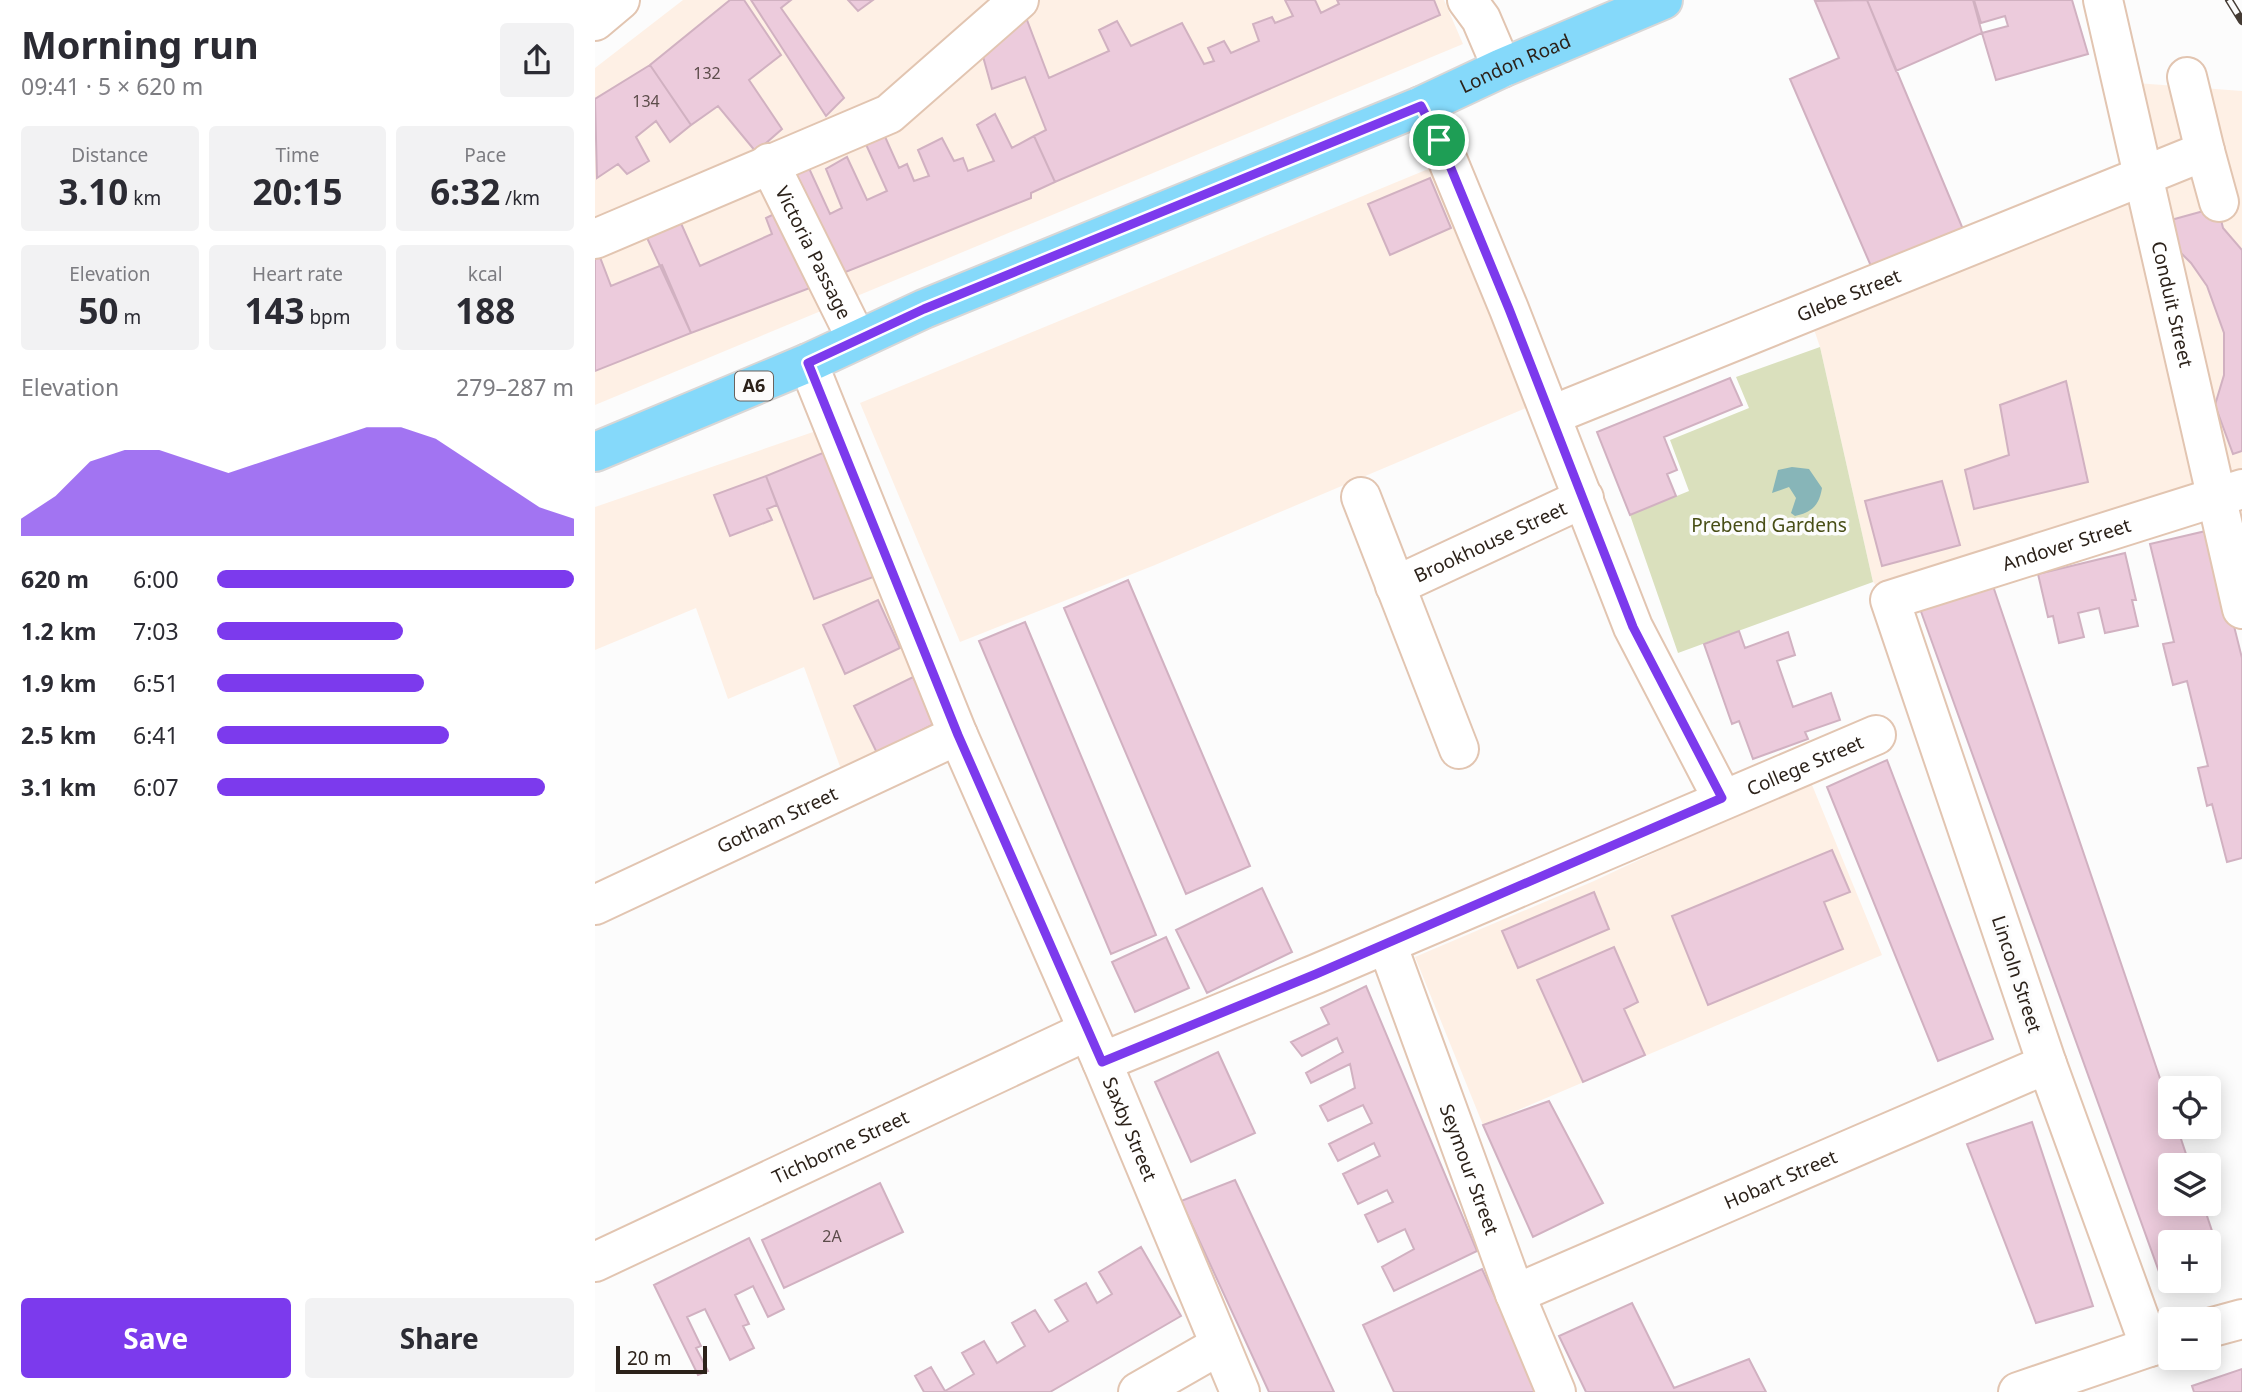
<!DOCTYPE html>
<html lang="en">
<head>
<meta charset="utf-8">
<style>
	:root { --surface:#fff; --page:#f2f2f3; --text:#2b2b33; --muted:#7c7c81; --accent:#7c3aed }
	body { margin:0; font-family:"Noto Sans",sans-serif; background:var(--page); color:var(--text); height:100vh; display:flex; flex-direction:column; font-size:26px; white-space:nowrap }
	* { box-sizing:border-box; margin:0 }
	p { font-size:23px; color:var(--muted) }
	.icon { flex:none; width:38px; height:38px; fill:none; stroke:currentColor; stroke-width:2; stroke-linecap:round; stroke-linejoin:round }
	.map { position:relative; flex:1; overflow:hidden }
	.side { display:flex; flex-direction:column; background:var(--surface); width:595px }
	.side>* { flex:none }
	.tools { position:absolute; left:1563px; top:1076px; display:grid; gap:14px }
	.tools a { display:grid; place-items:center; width:63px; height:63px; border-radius:7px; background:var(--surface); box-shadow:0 4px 18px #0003; font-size:35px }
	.scale { position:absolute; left:21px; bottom:18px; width:91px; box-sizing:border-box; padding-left:7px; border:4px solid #2c221a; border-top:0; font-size:19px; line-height:24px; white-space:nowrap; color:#2c221a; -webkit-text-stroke:5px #fcfcfc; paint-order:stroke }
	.pin { position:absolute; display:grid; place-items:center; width:60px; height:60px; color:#fff; margin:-30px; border:4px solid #fff; border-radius:50%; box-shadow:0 2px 7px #0007 }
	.round { display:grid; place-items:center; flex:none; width:74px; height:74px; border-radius:7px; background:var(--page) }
	.summary { display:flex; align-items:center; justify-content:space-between; height:119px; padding:0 21px }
	h1 { font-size:38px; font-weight:700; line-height:52px }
	.figures { display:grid; grid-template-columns:repeat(3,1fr); gap:10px; height:119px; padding:7px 21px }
	.figures div { display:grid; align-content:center; border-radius:7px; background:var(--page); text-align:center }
	.figures b { font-size:35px; font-weight:700 }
	.figures small { font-size:19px; font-weight:400 }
	.figures p { font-size:19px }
	.chart { height:196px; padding:14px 21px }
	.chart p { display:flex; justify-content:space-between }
	.chart svg { width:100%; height:126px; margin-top:7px; fill:var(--accent); opacity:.7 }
	.cta { display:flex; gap:14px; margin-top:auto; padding:14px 21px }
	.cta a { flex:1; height:80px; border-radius:7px; background:var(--accent); color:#fff; font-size:28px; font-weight:700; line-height:80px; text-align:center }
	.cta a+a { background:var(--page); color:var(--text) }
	ul { padding:0 21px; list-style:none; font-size:23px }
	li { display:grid; grid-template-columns:112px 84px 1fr; align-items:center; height:52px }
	li i { height:18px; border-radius:9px; background:var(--accent) }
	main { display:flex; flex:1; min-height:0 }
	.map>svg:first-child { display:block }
</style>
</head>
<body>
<main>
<section class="side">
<div class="summary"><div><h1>Morning run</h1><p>09:41 · 5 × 620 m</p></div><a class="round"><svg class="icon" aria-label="share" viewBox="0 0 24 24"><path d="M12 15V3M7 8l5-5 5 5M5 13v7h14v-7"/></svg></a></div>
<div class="figures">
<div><p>Distance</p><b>3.10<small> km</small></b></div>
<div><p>Time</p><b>20:15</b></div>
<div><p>Pace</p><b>6:32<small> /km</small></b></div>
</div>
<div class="figures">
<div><p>Elevation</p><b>50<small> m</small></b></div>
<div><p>Heart rate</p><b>143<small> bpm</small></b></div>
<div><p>kcal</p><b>188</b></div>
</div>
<div class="chart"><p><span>Elevation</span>279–287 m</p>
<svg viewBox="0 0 160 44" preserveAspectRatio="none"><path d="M0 44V38L10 30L20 18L30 14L40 14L50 18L60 22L70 18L80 14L90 10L100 6L110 6L120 10L130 18L140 26L150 34L160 38V44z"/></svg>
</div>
<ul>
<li><b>620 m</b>6:00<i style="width:100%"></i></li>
<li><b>1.2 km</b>7:03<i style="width:52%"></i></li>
<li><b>1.9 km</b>6:51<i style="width:58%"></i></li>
<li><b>2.5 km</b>6:41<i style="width:65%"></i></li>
<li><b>3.1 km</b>6:07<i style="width:92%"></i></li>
</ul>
<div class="cta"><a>Save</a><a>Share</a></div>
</section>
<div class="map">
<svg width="1647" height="1392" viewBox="0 0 1647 1392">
	<rect width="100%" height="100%" fill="#fcfcfc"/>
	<path fill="#fef0e5" d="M88,0H849L868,44L0,405V68Z
		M1528,82L1647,91V603L1621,496L1295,600L1278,582L1225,347L1213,312L1550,178Z
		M843,165L938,405L560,565L365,642L265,403Z
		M224,430L348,730L247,772L209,667L133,699L101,608L0,650V507Z
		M1215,780L1287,955L888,1125L820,957L999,881Z"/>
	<path fill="#dae0bd" d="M1225,347L1278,582L1083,653L1035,515L1094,491L1075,440L1154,408L1141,377Z"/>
	<path fill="#87b5b8" d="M1197,467L1214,469L1227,488C1224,506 1217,512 1200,516L1196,513L1201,498L1194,487L1177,493L1183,470Z"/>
	<path fill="#eccbdc" stroke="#d1b1c1" stroke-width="2" d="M135,0H149L186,55L154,80L187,129L161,152L123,106L96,125L55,65Z
		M156,0H196L186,8L249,98L231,116Z
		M253,0H278L263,11Z
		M690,0H720L726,13L744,4L742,0H839L845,15L460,182L439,136L451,130L430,77L397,89L384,42L427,7L454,78L514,51L504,30L522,21L536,46L587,23L609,64L619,61L613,48L629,41L636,53L664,41L658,24L677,17L680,23L698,16Z
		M1272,0H1378L1387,33L1301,71Z
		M1272,0L1370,234L1279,273L1195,79L1244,58L1220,1Z
		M1379,0H1477L1493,54L1401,80L1387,33L1413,26L1410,16L1386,23Z
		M55,65L96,125L75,142L61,121L41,137L54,161L32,174L23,164L2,178L0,99Z
		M400,114L417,148L439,136L460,182L436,193V198L243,275L192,159L207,153L235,214L247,208L231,169L252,157L272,200L292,191L264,129L283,121L304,168L312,164L319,181L334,176L323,150L347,138L359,161L368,158L373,171L399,161L382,125Z
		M835,178L856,228L795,255L773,204Z
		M1623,207L1628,228L1647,250V451L1638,454L1620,405L1629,375V333L1612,286L1596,263L1583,250L1576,220Z
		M189,209L228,283L96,333L47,227L81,212L105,266L177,234L171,218Z
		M3,252L16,286L67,265L96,333L0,371V253Z
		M1135,378L1147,405L1069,437L1082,470L1072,474L1081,496L1035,515L1002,432Z
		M1471,381L1493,482L1379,509L1370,470L1414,455L1405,405Z
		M235,450L281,576L219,599L171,476Z
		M171,476L182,505L172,509L177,520L135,536L119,495Z
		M1347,481L1365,545L1287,566L1270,501Z
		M1615,530L1647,658V858L1632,862L1617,804L1612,806L1603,768L1613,766L1592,681L1578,685L1568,644L1579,642L1555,544Z
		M1530,553L1541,600H1537L1543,626L1510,633L1504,608L1483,613L1489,637L1464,643L1458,616L1453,617L1443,574Z
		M533,580L655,866L591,894L469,608Z
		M1397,583L1575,1108V1127H1582L1595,1166H1575V1204H1608L1624,1252L1614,1257V1242H1575V1276L1567,1280L1324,606Z
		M283,600L305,648L250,674L228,625Z
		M430,622L561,935L516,954L384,641Z
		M1144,631L1150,648L1193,632L1200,655L1182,661L1198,707L1236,693L1245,720L1210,732L1213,739L1158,759L1144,721L1137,724L1109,644Z
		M318,677L341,723L282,753L259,706Z
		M1292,760L1398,1039L1343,1061L1232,787Z
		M1237,850L1255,892L1229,902L1248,949L1113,1005L1077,916Z
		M667,888L697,952L612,993L581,930Z
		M999,892L1014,929L923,968L907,931Z
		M571,937L594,988L540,1012L517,962Z
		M1019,947L1043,1002L1029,1009L1050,1055L988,1082L942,980Z
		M771,986L882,1251L799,1291L787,1267L819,1249L810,1229L783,1242L770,1215L798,1202L792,1190L763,1204L748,1174L785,1156L779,1143L743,1161L734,1144L777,1123L768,1105L733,1121L725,1106L760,1088L755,1064L716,1083L711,1073L748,1052L742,1038L707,1056L696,1042L734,1024L726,1008Z
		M623,1052L660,1133L596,1162L560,1082Z
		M954,1101L1008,1203L938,1237L888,1125Z
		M1437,1122L1498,1306L1441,1323L1372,1144Z
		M640,1180L739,1392H674L586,1201Z
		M285,1183L308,1232L189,1288L167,1240Z
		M154,1238L189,1309L173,1317L158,1286L140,1295L154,1324L148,1326L159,1348L135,1360L110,1309L92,1317L106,1346L101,1348L113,1371L103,1375L59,1285Z
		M546,1247L586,1316L455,1392H329L320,1376L336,1367L350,1391L379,1374L367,1353L389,1341L402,1363L430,1346L417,1323L440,1310L454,1332L473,1321L460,1300L491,1283L502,1303L517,1294L504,1272Z
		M887,1269L944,1392H799L768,1325Z
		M1037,1303L1079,1388L1154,1359L1171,1392H991L964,1336Z
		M1647,1369V1392H1599L1597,1386Z"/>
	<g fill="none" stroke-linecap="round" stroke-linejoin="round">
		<defs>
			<g id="minor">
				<path d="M872,0L886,19L907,68"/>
				<path id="s1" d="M1508,0L1647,609"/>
				<path d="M0,21L25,0"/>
				<path d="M826,106L848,149L914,309L1038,627L1127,798"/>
				<path d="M1610,151L1624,202"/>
				<path id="s2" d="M174,163L262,340"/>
				<path d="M0,239L294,114L424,0"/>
				<path id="s3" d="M213,363L363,735L507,1062L645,1392"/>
				<path id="s4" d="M957,415L1610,151L1592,77"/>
				<path d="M766,497L864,749"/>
				<path id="s5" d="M800,586L989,498"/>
				<path id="s6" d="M0,905L363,735"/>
				<path id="s7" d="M792,944L920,1294L961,1392"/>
				<path id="s8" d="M507,1062L721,974L1281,735"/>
				<path id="s9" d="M0,1262L492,1031"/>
				<path id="s10" d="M920,1294L1452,1064"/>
				<path d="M1614,1328L1647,1319"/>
				<path id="s11" d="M1555,1347L1452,1064L1295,600L1647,489"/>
				<path d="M543,1392L625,1345"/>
				<path d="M1423,1392L1575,1340"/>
			</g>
			<g id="major">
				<path id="s12" d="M0,452L213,363L329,309L826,106L907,68L1068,0"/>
			</g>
		</defs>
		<use href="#minor" stroke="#e2c5b1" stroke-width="42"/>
		<use href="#major" stroke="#d9d7d6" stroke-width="42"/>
		<use href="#minor" stroke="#fff" stroke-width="38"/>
		<use href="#major" stroke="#85d9fa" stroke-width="38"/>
		<defs>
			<path id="rail" d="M1634,0L1647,21"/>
		</defs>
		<use href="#rail" stroke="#443b34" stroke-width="8"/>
		<use href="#rail" stroke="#fcfcfc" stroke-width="5" stroke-dasharray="16" stroke-linecap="butt"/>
	</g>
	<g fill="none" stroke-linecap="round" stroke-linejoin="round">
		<defs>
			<path id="route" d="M826,106L848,149L914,309L1038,627L1127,798L721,974L507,1062L363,735L213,363L329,309Z"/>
		</defs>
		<use href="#route" stroke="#fff" stroke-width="14"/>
		<use href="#route" stroke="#7c3aed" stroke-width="9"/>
	</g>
	<g text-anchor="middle" stroke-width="7" stroke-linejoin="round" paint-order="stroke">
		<g font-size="16" fill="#5c4c4a">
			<text x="112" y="79">132</text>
			<text x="51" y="107">134</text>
			<text x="237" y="1242">2A</text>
		</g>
		<rect fill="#fcfcfc" stroke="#6a635e" stroke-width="2" x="140" y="371.5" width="38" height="29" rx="5"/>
		<g font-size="18" font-weight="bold" fill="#2c221a">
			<text x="159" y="392">A6</text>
		</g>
		<g font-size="19" fill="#2c221a" stroke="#fcfcfc">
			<text dy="7" stroke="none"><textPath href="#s12" startOffset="999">London Road</textPath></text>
			<text dy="7" stroke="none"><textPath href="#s2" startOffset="100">Victoria Passage</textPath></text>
			<text dy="7" stroke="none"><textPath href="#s4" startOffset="320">Glebe Street</textPath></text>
			<text dy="7" stroke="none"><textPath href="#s1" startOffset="312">Conduit Street</textPath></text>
			<text dy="7" stroke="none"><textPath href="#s5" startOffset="105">Brookhouse Street</textPath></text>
			<text dy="7" stroke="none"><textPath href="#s11" startOffset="976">Andover Street</textPath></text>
			<text dy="7" stroke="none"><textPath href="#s8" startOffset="763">College Street</textPath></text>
			<text dy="7" stroke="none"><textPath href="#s6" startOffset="201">Gotham Street</textPath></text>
			<text transform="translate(1422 974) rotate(72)" y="7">Lincoln Street</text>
			<text dy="7" stroke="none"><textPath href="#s3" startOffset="831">Saxby Street</textPath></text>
			<text dy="7" stroke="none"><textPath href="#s9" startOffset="271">Tichborne Street</textPath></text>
			<text dy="7" stroke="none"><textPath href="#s7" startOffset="240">Seymour Street</textPath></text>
			<text dy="7" stroke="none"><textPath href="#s10" startOffset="289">Hobart Street</textPath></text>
		</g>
		<g font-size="19" fill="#484e16" stroke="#fcfcfc">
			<text x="1174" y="532">Prebend Gardens</text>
		</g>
	</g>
</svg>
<div class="tools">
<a><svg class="icon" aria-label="locate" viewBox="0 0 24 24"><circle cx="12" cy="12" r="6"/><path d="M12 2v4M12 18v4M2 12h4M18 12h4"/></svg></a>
<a><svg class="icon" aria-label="layers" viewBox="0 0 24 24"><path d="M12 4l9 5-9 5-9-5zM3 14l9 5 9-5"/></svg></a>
<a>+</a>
<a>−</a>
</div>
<div class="scale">20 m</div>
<div class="pin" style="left:844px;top:140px;background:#1e9e55"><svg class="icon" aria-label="arrive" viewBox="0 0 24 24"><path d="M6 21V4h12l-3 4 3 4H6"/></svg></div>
</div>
</main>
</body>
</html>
